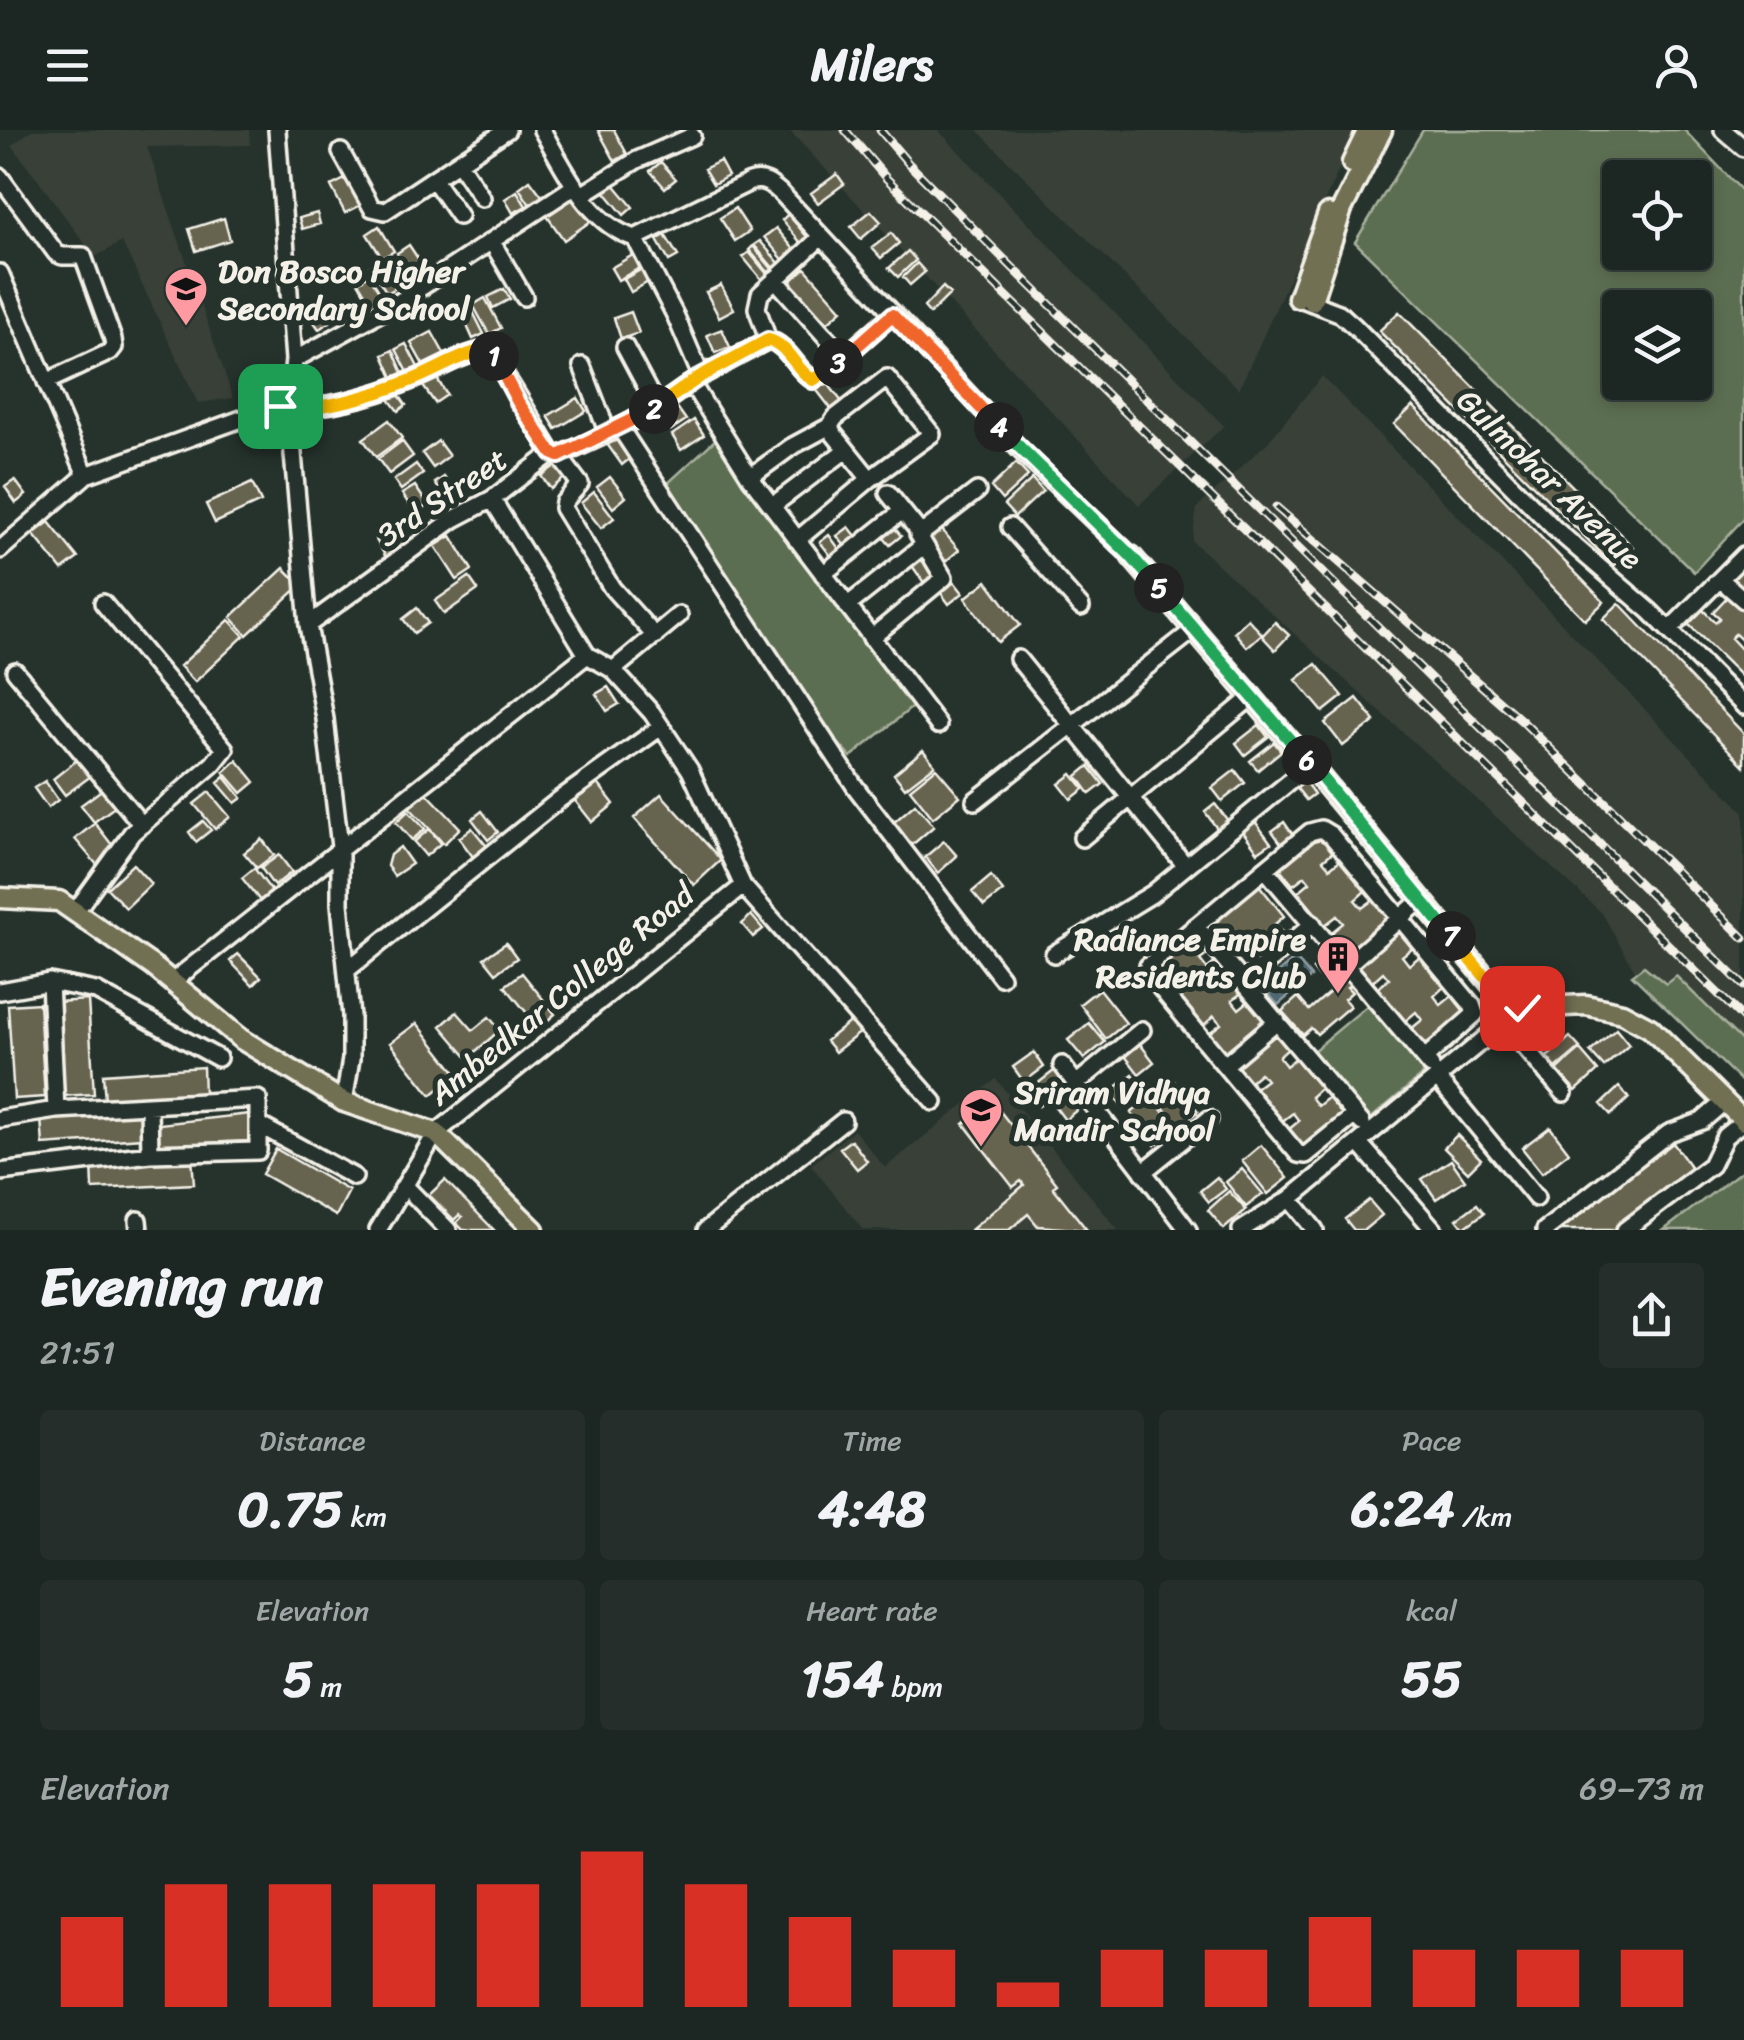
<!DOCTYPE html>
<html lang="en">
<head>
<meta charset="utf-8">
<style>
	:root { --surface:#1c2622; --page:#252e2a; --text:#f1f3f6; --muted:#a0a5a5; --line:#3a4340; --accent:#d93025 }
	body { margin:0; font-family:Sriracha,sans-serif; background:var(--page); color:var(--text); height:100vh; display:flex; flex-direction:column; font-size:38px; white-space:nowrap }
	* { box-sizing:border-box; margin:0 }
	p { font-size:32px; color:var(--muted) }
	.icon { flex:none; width:55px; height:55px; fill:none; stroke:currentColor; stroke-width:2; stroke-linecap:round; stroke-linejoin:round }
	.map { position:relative; height:1100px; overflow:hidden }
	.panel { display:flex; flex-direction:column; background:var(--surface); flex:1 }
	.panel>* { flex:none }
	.fabs { position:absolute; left:1602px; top:30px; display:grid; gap:20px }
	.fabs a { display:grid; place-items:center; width:110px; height:110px; border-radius:10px; background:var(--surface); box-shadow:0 5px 15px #0003,0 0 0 2px var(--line); font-size:50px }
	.pin { position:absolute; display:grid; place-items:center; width:85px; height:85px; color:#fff; margin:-42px; border-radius:20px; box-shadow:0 5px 15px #0006 }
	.km { position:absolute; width:50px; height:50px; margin:-25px; border-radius:50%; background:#222; color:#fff; font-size:28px; line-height:50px; text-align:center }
	.round { display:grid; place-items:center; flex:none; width:105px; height:105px; border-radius:10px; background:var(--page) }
	.summary { display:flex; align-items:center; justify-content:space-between; height:170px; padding:0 40px }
	h1 { font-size:55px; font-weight:700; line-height:75px }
	.figures { display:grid; grid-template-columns:repeat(3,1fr); gap:15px; height:170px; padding:10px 40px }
	.figures div { display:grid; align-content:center; border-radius:10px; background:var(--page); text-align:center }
	.figures b { font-size:50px; font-weight:700 }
	.figures small { font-size:28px; font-weight:400 }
	.figures p { font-size:28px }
	.chart { height:280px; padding:20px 40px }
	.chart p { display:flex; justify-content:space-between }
	.chart svg { width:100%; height:180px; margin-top:10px; stroke:var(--accent); stroke-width:6 }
	header { display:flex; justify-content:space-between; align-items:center; height:130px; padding:0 40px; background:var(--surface); font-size:45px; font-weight:700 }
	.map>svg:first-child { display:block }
</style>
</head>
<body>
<header><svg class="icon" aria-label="menu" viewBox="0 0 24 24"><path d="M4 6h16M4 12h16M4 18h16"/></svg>Milers<svg class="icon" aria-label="person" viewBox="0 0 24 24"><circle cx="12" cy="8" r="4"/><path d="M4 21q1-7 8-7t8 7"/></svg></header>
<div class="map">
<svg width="1744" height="1100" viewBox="0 0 1744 1100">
	<rect width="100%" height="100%" fill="#26332d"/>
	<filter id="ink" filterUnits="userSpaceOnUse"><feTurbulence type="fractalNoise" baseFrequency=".01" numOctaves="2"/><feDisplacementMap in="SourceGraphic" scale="20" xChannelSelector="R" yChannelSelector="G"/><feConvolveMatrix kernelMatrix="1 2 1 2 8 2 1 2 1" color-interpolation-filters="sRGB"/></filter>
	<g filter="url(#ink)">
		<path fill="#394137" d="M32,0H249L250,15L147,17L233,268L198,273L122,112L95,127L12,15Z
			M789,0H938L1224,296L1139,375Z
			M977,0H1357L1239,259Z
			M1322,246L1744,682V949L1634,839L1602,783L1192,411L1197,378L1269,311Z
			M996,949L1118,1100H863L811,1035L854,1000L885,1038Z"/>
		<path fill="#5b6e51" stroke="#a8b09c" stroke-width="2.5" fill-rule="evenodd" d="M1423,0H1684L1744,63V388L1694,442L1355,112ZM1620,48H1695V122H1620ZM1620,178H1695V252H1620Z
			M718,307L916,574L851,627L830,604L666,355Z
			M1644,836L1666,854L1676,846L1744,913V954L1632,845Z
			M1369,874L1426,942L1369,990L1312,922Z
			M1744,1039V1100H1664Z"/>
		<path fill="#4e6773" stroke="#909ea2" stroke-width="2.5" d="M1295,828L1311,847L1278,875L1262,856Z"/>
		<path fill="#66634f" stroke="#f4f1e8" stroke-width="2.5" d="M598,0H614L627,24L615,31Z
			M720,31L728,46L713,54L704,39Z
			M661,32L676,49L665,58L650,41Z
			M837,44L844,54L818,73L811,63Z
			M347,48L361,75L345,83L331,56Z
			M530,50L542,66L530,75L519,58Z
			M612,52L633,77L624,85L603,60Z
			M517,61L526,76L513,83L505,69Z
			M575,67L591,91L564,110L547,86Z
			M735,78L750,101L735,111L720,88Z
			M871,81L881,92L861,109L851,97Z
			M317,83L320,94L302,99L299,88Z
			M788,84L808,108L801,113L782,90Z
			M224,88L230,110L196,121L189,99Z
			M379,96L394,121L382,128L367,104Z
			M776,98L797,123L786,133L764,107Z
			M891,103L899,113L881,128L872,118Z
			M665,105L678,126L669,131L657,110Z
			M760,111L781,135L775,140L754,115Z
			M409,115L427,142L414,150L397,123Z
			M753,116L773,140L769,143L749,120Z
			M908,121L916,130L898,147L889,138Z
			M638,122L645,135L618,150L611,138Z
			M749,122L768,145L762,150L743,127Z
			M382,129L399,156L387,163L370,136Z
			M917,133L925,142L910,155L903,147Z
			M646,137L653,149L631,162L624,149Z
			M805,138L842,180L825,195L789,153Z
			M369,145L384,169L372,176L358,152Z
			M721,155L734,179L719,187L706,162Z
			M943,157L950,164L930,184L924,177Z
			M504,159L510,169L493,178L488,167Z
			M485,168L501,198L489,204L473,175Z
			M316,172L330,192L319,199L305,179Z
			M469,174L484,204L473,209L459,178Z
			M631,182L639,203L621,209L614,188Z
			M1399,182L1633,417L1614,436L1379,201Z
			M722,199L730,217L715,223L707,205Z
			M432,202L447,229L426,240L411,213Z
			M406,214L421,243L411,248L396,219Z
			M393,220L406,250L396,254L383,225Z
			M436,247L447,265L435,273L423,256Z
			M825,250L846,277L836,285L815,258Z
			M396,261L406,275L398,281L388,268Z
			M578,268L586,281L556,299L548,286Z
			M674,273L686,290L671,300L659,284Z
			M1413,276L1604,472L1585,490L1394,294Z
			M389,290L402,308L376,327L363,309Z
			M694,290L704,305L681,320L672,305Z
			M618,306L633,326L622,335L607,314Z
			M402,311L413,326L389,344L378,329Z
			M438,311L449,326L433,338L422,323Z
			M559,333L568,345L551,359L541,346Z
			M1016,333L1028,346L1002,370L991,357Z
			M416,334L423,344L401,360L394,350Z
			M444,347L464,377L455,383L435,353Z
			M610,347L626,367L613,378L597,357Z
			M1032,349L1043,361L1015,387L1004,375Z
			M15,350L26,365L16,373L5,357Z
			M252,353L261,372L215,393L206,374Z
			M415,356L428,375L415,383L402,364Z
			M594,362L614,388L601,398L581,373Z
			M49,392L78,428L62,440L33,404Z
			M891,393L901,406L890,415L879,402Z
			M938,395L959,420L945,432L924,407Z
			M395,397L406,419L387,429L375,408Z
			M849,397L860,411L848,420L837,406Z
			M829,405L840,420L831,426L820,412Z
			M451,406L472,440L457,450L435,416Z
			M922,420L941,446L927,457L908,430Z
			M1744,434V462L1730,448Z
			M284,438L301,455L247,505L231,487Z
			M469,447L478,460L444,484L435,471Z
			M952,449L963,463L949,474L938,459Z
			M987,451L1020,495L998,512L965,468Z
			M1729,465L1744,481V512L1735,504L1731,508L1744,522V549L1685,491L1699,476L1715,492L1720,488L1713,482Z
			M1619,473L1744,604V636L1603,489Z
			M417,478L428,493L414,503L403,489Z
			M1248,489L1262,504L1247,517L1234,502Z
			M229,490L244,506L195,552L180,536Z
			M1275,492L1289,505L1275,520L1262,506Z
			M1316,534L1343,566L1323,582L1296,550Z
			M608,557L619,574L607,581L596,564Z
			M1357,568L1375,591L1343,616L1325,593Z
			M1259,595L1268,607L1245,625L1236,613Z
			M1274,612L1281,621L1258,640L1250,631Z
			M923,620L935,635L905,658L894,644Z
			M78,629L91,646L65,665L53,649Z
			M237,630L255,652L242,663L224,642Z
			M1089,636L1103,654L1090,664L1077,646Z
			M936,638L960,666L933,688L910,659Z
			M1235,640L1245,653L1222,671L1212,658Z
			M1072,644L1084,659L1071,669L1059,654Z
			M225,647L242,668L235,673L218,653Z
			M1303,649L1314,664L1306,670L1295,656Z
			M45,651L58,670L48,678L34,658Z
			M596,651L614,674L592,692L573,668Z
			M107,656L120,673L94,692L81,675Z
			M424,660L460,698L444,714L408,676Z
			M209,662L230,687L215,699L194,674Z
			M661,664L721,730L694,755L634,688Z
			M915,674L934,696L912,715L893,693Z
			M1215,674L1229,692L1218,700L1205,682Z
			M408,681L425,699L412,710L396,692Z
			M482,681L498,702L488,710L472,689Z
			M1254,690L1271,713L1258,722L1241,699Z
			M203,691L211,700L196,712L189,702Z
			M1284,692L1295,708L1283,716L1272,701Z
			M95,693L112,715L98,736L75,709Z
			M472,698L490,720L476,731L459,708Z
			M429,699L441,713L426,726L414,712Z
			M1319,703L1334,721L1323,730L1330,738L1340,730L1365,761L1355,770L1362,778L1373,770L1388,788L1348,821L1332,802L1343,793L1337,786L1325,795L1298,762L1310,752L1305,746L1293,755L1278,736Z
			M262,709L274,725L257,738L244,723Z
			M944,711L957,726L938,743L925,727Z
			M400,717L412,734L394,746L387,736L390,725Z
			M279,725L292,742L274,756L261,738Z
			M133,734L151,754L126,778L107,758Z
			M254,738L273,763L261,772L242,748Z
			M991,746L1003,761L984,776L972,762Z
			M1259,755L1284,786L1275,794L1283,803L1252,828L1245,820L1235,829L1209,796Z
			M751,785L763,799L753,807L742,794Z
			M1397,799L1412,818L1402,826L1409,835L1419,827L1444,857L1434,866L1441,875L1452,866L1467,885L1426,918L1411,899L1422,890L1416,882L1404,892L1377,859L1389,849L1383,842L1372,852L1356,833Z
			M1196,803L1211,822L1200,830L1207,839L1217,831L1243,862L1232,870L1239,879L1250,870L1265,889L1225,922L1209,903L1221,894L1214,886L1203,896L1175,863L1187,853L1182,846L1170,856L1155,837Z
			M506,813L517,828L496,843L484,828Z
			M238,824L261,847L253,855L230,831Z
			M1327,828L1350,855L1347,857L1352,862L1344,869L1350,876L1317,904L1311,898L1303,905L1282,881L1298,867L1309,880L1331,861L1313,839Z
			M522,843L555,884L539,898L505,856Z
			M1099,859L1126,893L1106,909L1080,874Z
			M88,870L94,964L62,966L56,872Z
			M39,873L45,967L14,969L8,875Z
			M457,882L473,900L489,887L500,900L468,928L441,896Z
			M857,886L866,898L835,922L826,911Z
			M417,893L457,944L431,965L390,913Z
			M1089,893L1105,912L1084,929L1068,910Z
			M1616,899L1629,915L1604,937L1590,922Z
			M1274,900L1289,918L1279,927L1286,936L1296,928L1321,958L1311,967L1318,976L1329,967L1344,986L1303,1019L1288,1000L1299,991L1293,983L1281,992L1254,959L1266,950L1260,943L1249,952L1233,934Z
			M1570,907L1580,918L1556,938L1547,927Z
			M1140,914L1154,932L1139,944L1125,926Z
			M1580,920L1598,941L1576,961L1557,940Z
			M1034,922L1044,937L1024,952L1013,937Z
			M203,937L204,964L105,971L103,944Z
			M1059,937L1071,952L1039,976L1028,961Z
			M1133,944L1146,961L1124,979L1110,962Z
			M1173,950L1198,981L1179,997L1154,966Z
			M1619,957L1629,968L1611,985L1601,974Z
			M1073,958L1085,973L1065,990L1053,974Z
			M1152,967L1176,999L1155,1015L1131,983Z
			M992,971L1057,1054L1053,1057L1087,1100L1038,1096L1028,1084L1009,1100H971L1024,1055L1021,1051L1013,1057L964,994Z
			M140,981L142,1008L43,1015L41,988Z
			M250,984V1011L159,1015V994Z
			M1550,997L1569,1022L1542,1043L1522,1018Z
			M1457,1005L1481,1029L1468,1042L1444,1018Z
			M851,1010L867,1031L857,1039L840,1018Z
			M1673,1013L1695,1043L1618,1100H1557Z
			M1261,1015L1288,1048L1268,1064L1242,1031Z
			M276,1019L349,1061L336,1086L262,1044Z
			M192,1027L194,1054L93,1059L92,1032Z
			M1451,1030L1465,1050L1436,1069L1422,1049Z
			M1242,1039L1263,1064L1246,1077L1226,1052Z
			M1217,1047L1226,1059L1209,1072L1200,1061Z
			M445,1050L494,1100H463L456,1093L462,1087L459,1085L454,1090L429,1065Z
			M1229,1061L1246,1080L1224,1099L1208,1080Z
			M1369,1070L1382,1085L1364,1100H1354L1345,1089Z
			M1477,1074L1484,1083L1464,1098L1457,1089Z"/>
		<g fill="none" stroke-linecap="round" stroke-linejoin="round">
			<defs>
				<path id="minor" d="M277,0L294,230L289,278L308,495L325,589L340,717V774L351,886V929L344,972
					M542,0C565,39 588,94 635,108
					M1723,0L1744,18
					M341,22L372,78L385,81L507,0
					M459,33L482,68
					M0,47L56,123L62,126H83L113,209L114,217L110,222L46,252
					M434,50L459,86
					M583,64L637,30L692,6
					M821,107L760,164L757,178L768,210C788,214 796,240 813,250L823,245L892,185
					M635,108L750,52C764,47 772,55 782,64L1020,320L1131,426
					M635,108L676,187L701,246
					M492,112L524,167
					M0,143L86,345
					M775,149L844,227
					M1302,169L1339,183L1354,196L1555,399L1650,481L1744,576
					M625,217L657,277
					M294,230L396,174L575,56
					M582,236L607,301
					M887,248L932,304L870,349L833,303L830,296L835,288Z
					M688,255L697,262L750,347L938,595
					M620,298L856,658L1001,847
					M559,326L580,354L564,372L563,378L612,458L655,506
					M750,347L791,317L830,296
					M888,363L921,404L977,361
					M492,369L587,525L613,540L652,583L690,640L743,756L934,972
					M772,376L846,320
					M1010,397L1081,477
					M797,410L870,349
					M0,420L86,345L280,275C314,284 379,264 412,250C436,241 459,225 485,220C496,225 541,306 552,323
					M823,444L901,382
					M1720,449L1744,470
					M847,476L923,416
					M308,495L454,389L492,369L552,323L559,326L620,298L657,277L701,246L768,210
					M1669,500L1744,425
					M871,508L944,448L918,404
					M1018,529L1185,735
					M613,540L679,485
					M15,541L142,695
					M975,671L1195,499
					M1082,708L1253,566
					M1265,739L1431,936
					M75,782L132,703L213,634L225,619L103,473
					M1196,796L1362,993
					M1054,824L1152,764L1310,635
					M1347,835L1421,770
					M347,840L560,669L661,597
					M50,852L96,861L218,928
					M172,852L587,525
					M1244,852L1313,794
					M0,861L50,852L56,980
					M1505,894L1564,963
					M1142,900L1076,954L1188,1100
					M1062,935L1076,954
					M1225,935L1277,891
					M1438,949L1536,1068
					M149,977L150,1024
					M1355,985L1306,1025L1298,1024L1148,843V836L1310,702L1321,699L1331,705L1472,875L1475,884L1425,928
					M0,989L56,980L258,969V1021L150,1024L0,1042
					M259,995L354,1047
					M1359,1013L1434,1100
					M1143,1042L1209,989
					M405,1056L448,1100
					M1290,1069L1315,1100
					M138,1090L139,1100
					M378,1100L436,1003L743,756
					M706,1100L843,991
					M1241,1100L1290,1069L1522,878
					M1545,1100L1669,1003L1702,991L1725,971
					M1625,1100L1711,1035L1725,1006L1744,991"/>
				<path id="major" d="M1352,33L1368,0
					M1298,168L1328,84
					M1312,171L1342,79L1382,0
					M1131,426L1310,635L1501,866L1522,878L1586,875L1622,883L1650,898L1744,991
					M0,768L59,771L154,837L241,909L344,972L436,1003L534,1100"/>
			</defs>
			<use href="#minor" stroke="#f4f1e8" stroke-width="22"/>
			<use href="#major" stroke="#f4f1e8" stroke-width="25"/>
			<use href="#minor" stroke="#26332d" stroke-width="15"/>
			<use href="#major" stroke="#716f52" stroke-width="18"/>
			<defs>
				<path id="rail" d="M845,0L886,48L1744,889
					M880,0L908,33L1022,147L1744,856
					M1276,377L1522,591L1744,808"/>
			</defs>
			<use href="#rail" stroke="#f4f1e8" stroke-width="9"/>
			<use href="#rail" stroke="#26332d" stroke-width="5" stroke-dasharray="15" stroke-linecap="butt"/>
		</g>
	</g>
	<g fill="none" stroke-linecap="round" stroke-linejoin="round" filter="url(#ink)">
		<defs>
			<path id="split-1" d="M280,276C314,284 378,264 412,250C436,241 459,225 485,220L494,226"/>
			<path id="split-2" d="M494,226L518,272L552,323L559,326L654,279"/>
			<path id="split-3" d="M654,279L701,246L768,210C788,214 795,240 813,250L838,233"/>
			<path id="split-4" d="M838,233L892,185L999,297"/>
			<path id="split-5" d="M999,297L1131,426L1159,458"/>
			<path id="split-6" d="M1159,458L1307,630"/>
			<path id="split-7" d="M1307,630L1451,806"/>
			<path id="split-8" d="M1451,806L1501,866L1522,878"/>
		</defs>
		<use href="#split-1" stroke="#fff" stroke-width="20"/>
		<use href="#split-2" stroke="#fff" stroke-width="20"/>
		<use href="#split-3" stroke="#fff" stroke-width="20"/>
		<use href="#split-4" stroke="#fff" stroke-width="20"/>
		<use href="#split-5" stroke="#fff" stroke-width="20"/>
		<use href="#split-6" stroke="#fff" stroke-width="20"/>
		<use href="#split-7" stroke="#fff" stroke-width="20"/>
		<use href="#split-8" stroke="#fff" stroke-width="20"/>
		<use href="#split-1" stroke="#f5b400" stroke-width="12"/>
		<use href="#split-2" stroke="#f0652b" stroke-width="12"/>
		<use href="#split-3" stroke="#f5b400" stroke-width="12"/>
		<use href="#split-4" stroke="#f0652b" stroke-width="12"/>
		<use href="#split-5" stroke="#22a559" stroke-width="12"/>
		<use href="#split-6" stroke="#22a559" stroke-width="12"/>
		<use href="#split-7" stroke="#22a559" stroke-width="12"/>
		<use href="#split-8" stroke="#f5b400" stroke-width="12"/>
	</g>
	<defs>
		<symbol id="school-pin" viewBox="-11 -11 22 30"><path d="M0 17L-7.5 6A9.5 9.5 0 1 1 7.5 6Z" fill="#ff9aa2" stroke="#26332d"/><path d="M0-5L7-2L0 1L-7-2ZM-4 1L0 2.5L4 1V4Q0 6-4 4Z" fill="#111"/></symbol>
		<symbol id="building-pin" viewBox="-11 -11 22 30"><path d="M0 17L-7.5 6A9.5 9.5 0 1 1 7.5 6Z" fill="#ff9aa2" stroke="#26332d"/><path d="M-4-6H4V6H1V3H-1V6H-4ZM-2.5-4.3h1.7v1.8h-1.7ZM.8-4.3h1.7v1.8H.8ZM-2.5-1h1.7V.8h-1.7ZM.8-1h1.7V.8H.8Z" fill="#111"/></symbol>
	</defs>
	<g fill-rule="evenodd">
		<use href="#school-pin" x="161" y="134" width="50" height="68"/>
		<use href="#building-pin" x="1313" y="802" width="50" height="68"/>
		<use href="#school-pin" x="956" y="955" width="50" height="68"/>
	</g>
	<g text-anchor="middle" stroke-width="10" stroke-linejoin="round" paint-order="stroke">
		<g font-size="32" font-weight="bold" fill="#f4f1e8" stroke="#26332d" text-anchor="start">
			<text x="218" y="152">Don Bosco Higher<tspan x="218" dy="37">Secondary School</tspan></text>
			<text x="1306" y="820" text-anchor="end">Radiance Empire<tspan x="1306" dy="37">Residents Club</tspan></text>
			<text x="1014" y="973">Sriram Vidhya<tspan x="1014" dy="37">Mandir School</tspan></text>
		</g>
		<g font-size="32" fill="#f4f1e8" stroke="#26332d">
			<text transform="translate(1550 349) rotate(44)" y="11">Gulmohar Avenue</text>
			<text transform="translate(442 367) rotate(-34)" y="11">3rd Street</text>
			<text transform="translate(561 864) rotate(-39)" y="11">Ambedkar College Road</text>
		</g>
	</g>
</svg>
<div class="fabs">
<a><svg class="icon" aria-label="locate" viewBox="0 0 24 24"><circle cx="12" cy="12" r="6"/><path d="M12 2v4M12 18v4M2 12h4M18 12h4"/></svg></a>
<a><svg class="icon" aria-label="layers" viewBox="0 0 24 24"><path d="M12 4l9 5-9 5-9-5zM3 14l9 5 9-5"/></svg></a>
</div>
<div class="pin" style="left:280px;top:276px;background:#1e9e55"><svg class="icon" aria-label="arrive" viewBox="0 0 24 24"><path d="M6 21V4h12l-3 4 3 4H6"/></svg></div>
<div class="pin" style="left:1522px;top:878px;background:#d93025"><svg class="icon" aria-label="check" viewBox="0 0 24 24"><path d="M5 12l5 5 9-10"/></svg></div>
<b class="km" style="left:494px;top:226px">1</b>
<b class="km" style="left:654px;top:279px">2</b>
<b class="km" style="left:838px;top:233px">3</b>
<b class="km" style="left:999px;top:297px">4</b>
<b class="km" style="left:1159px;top:458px">5</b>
<b class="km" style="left:1307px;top:630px">6</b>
<b class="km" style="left:1451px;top:806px">7</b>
</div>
<section class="panel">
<div class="summary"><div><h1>Evening run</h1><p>21:51</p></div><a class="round"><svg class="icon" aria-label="share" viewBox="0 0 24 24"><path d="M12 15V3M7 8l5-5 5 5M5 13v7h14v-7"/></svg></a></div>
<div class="figures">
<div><p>Distance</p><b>0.75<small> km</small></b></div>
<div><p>Time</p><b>4:48</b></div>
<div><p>Pace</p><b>6:24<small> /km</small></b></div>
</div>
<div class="figures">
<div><p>Elevation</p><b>5<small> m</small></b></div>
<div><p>Heart rate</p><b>154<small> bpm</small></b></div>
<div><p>kcal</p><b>55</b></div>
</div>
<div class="chart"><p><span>Elevation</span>69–73 m</p>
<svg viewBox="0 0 160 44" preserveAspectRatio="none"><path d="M5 44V22M15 44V14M25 44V14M35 44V14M45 44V14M55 44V6M65 44V14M75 44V22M85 44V30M95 44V38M105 44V30M115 44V30M125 44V22M135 44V30M145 44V30M155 44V30"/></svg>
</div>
</section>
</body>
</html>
